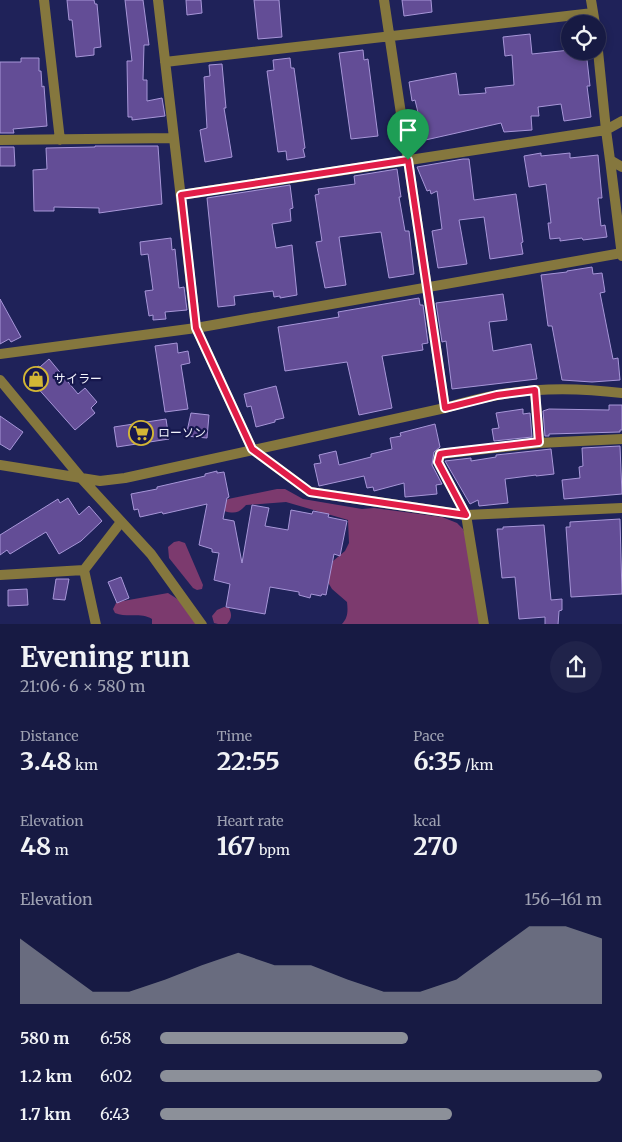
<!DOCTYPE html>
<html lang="en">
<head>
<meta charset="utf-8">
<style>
	:root { --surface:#171a43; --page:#20234a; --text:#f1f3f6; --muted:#9ea1b2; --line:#36385c; --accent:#8c9099 }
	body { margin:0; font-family:Merriweather,"Noto Sans JP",serif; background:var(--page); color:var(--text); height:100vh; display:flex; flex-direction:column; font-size:19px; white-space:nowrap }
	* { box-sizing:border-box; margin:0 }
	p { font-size:16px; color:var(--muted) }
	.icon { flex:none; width:28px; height:28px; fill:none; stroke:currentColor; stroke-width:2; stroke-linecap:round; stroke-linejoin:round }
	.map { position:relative; height:624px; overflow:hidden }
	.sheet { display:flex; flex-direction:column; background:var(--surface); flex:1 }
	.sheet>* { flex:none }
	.fabs { position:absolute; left:561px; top:15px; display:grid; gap:10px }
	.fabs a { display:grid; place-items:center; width:45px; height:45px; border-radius:50%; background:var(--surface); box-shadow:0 2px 8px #0003,0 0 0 1px var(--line); font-size:25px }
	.pin { position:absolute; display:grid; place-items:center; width:42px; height:42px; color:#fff; margin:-51px -21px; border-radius:50% 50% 50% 0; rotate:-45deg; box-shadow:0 0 5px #0007 }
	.pin .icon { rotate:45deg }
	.round { display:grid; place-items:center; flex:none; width:52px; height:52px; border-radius:26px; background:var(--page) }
	.summary { display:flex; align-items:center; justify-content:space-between; height:85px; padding:0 20px }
	h1 { font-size:28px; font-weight:700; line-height:38px }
	.metrics { display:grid; grid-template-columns:repeat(3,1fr); gap:8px; height:85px; padding:5px 20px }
	.metrics div { display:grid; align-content:center }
	.metrics b { font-size:25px; font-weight:700 }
	.metrics small { font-size:14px; font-weight:400 }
	.metrics p { font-size:14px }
	.chart { height:140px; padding:10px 20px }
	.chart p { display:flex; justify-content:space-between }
	.chart svg { width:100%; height:90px; margin-top:5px; fill:var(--accent); opacity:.7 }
	ul { padding:0 20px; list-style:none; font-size:16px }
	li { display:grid; grid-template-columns:80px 60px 1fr; align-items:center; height:38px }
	li i { height:12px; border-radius:6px; background:var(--accent) }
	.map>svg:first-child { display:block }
</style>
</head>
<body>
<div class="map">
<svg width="622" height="625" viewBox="0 0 622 625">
	<rect width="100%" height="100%" fill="#1f2259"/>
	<path fill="#7c3a6e" d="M277,489H285L303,499L362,509L374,508L442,517L457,523L463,529L467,538L480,624H342C348,618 348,611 347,602L332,589L329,584L328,577L333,561L345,551L349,543L348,520L286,502L246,505C239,513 235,514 224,511L223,504L228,499Z
		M179,541L185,543L203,585L202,589L197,590L193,588L169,558L168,547L174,542Z
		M168,593L179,600L196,624H152V619C141,612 127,618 115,613L113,609L116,603L123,601Z
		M224,607L229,608C232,615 232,618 227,624H218L214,623L212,616L217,610Z"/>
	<path fill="#634d96" stroke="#a796d8" d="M67,0H94L95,4H97L101,47L94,48V55L76,57L72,20H69Z
		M125,0H143L149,45H144L143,80H147V101L162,98L165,116L132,120V117H128L127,61H132Z
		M186,0H201L202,13L187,15Z
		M254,0H279L282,37L258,39Z
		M402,0H431L432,12L404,16Z
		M530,34L532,54L570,50V53L586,51L590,86H587L591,117L564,121L561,104L538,107L539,116H531L532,130L504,132L501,123L421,141L418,129H422L415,100L412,101L409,82L456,73L459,95L486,93L485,88L514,85L512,55L505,56L503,37Z
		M363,50L364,60L368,59L378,136L351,139L339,53Z
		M21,58H39V71H41L42,87L44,86L47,126L13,129L14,133H0V62H21Z
		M290,58L291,68H294L305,148L303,149L305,157L287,160L286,151L278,152L267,71L274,70L273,60Z
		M222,64L226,108H224L232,157L205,162L200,130L207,128L204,77L210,76L209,65Z
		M95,146H158L162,204L99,213V208L54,207V211H34L33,170L47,169L46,148L95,147Z
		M0,147H14L15,166H0Z
		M541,153V156L570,153V158L598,155L602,198H598L601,226L605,225L607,237L583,240L582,238L560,241V238L550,239L548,223H551L546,184L529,187L524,156Z
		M463,159H469L474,200L516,194L523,242L521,243L523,254L490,259L484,217L459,220L467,264L438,268L432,231L442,229L437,191L431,194L430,190L427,191L417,167Z
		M397,169L401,197H399L405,231H409L414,274L389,278L381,232L339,237L346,285L325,288L316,242L322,241L315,195L319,194L318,189L355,184L354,176Z
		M290,185L293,208L290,209L291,221L272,224L276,248L292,245L297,295L280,298V296L274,297L273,291L234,296L235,305L218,307L207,198Z
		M171,238L172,250L175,249L179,288L184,287L187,310L165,312L166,319L153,320V315L149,316L145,291L153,290L149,261L148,254L141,255L140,242Z
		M592,267L593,274L602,273L605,292L600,293L613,359L618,358L620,380L592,382L562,380L552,326H548L541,275L567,272V271Z
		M503,294L507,320L489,322L493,351L531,344L537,379L452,389L446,341L442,342L436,303Z
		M419,298L420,305H423L428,343L422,344L423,350L382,356L392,408L359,415L347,362L285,371L278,327L339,317L338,312Z
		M0,299L21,337L11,342L9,339L0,344Z
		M177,343L178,353L188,351L190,363L181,365L188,409L165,412L155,346Z
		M49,359L78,394L85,388L97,402L91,408L95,413L75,430L27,376L38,366L40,367Z
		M276,386L284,418L275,420V422L256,427L251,406L247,407L244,394Z
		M609,405H622V430H620V432L549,434V436H545L543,411L549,409L609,410Z
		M523,409V414L530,413L532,437L494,441L492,429L499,428L496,413Z
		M191,413L209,415L207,438L186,436Z
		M0,416L23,432L10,450L0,444Z
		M166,419L169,439L117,447L114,427Z
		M435,424L440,447L434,452L432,465L442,484L436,485L437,494L405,497L404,483L374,491L373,487L367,488L364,476L319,486L314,464L321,463L319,455L336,451L339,465L371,457V454L392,449L390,438L401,436L400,433Z
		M620,446L622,494L564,499L562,480L580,478L579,467L583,466L582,448Z
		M551,449L554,474L536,476V475L505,479L508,503L479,506L478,500L470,504L445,461L471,458V461L496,457V455Z
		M217,471V473L224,472L229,497L227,498L223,519L234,521L242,563L252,505L269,508L265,526L288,530L291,510L312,514L313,511L329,514L328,517L347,521L340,556L334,554L326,595L322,594L321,596L311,594L310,598L299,595V592L270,587L265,614L226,607L230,584L214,580L219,553L212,552V549L199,545L207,504L163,514L162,512L140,517L138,509L134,510L131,494L157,489V487L205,476V474Z
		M68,498L79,515L89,506L102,521L81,541L59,554L46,532L10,554L7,550L0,555V535L58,499L60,503Z
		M620,519L622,594L571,597L566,527H570V522Z
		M544,525L551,600L562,599V610L559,611L558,625H545V617L519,619L515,577L502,578L497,529H503V527Z
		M121,577L129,598L117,603L108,582Z
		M56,579H69L65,600L53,599Z
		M27,589L28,605L8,606V590Z"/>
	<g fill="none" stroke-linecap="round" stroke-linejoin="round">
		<path stroke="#85773e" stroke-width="10" d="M44,0L60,140
			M158,0L196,328L252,449L310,492L466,515L622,508
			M384,0L445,408
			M591,0L595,24
			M165,62L593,13
			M622,121L606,130L610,160L622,167
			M0,140L174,138
			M610,160L622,256
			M181,195L606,130L598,51
			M0,354L196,328L622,253
			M535,391L539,443
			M0,575L84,570
			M96,625L84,570L121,522
			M484,625L466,515L438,462L440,454L539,443L622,439"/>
		<path stroke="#85773e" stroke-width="10" d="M0,380L82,479L151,554L202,625
			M0,465L100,481L125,478L445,408C462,403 480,398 498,395C539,387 581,388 622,393"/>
	</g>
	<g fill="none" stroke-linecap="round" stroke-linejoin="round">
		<defs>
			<path id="route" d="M408,160L445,408L497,395L535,390L539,442L446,453L440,454L438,462L466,515L310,492L252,449L196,328L181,195Z"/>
		</defs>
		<use href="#route" stroke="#fff" stroke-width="10"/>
		<use href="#route" stroke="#e11d48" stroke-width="6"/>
	</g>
	<defs>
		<symbol id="shop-ring" viewBox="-11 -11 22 22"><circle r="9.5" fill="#16174d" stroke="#d3b635" stroke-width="1.5"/><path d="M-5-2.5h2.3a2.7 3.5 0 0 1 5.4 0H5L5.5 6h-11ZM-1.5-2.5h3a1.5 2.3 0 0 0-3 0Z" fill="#d3b635"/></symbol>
		<symbol id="supermarket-ring" viewBox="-11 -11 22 22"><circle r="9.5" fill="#16174d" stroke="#d3b635" stroke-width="1.5"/><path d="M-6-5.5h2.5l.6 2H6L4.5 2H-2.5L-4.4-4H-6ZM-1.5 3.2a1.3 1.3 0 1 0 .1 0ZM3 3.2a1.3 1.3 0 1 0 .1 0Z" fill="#d3b635"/></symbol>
	</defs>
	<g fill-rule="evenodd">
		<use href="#shop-ring" x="22" y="365" width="28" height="28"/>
		<use href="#supermarket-ring" x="127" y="419" width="28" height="28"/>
	</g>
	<g text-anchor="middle" stroke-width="4.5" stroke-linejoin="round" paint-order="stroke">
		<g font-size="12" fill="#f2f3fb" stroke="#16174d" text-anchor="start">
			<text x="54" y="383">サイラー</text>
			<text x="158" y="437">ローソン</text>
		</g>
	</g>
</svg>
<div class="fabs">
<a><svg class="icon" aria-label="locate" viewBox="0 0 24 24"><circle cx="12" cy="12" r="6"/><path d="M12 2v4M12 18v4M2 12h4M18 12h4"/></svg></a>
</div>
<div class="pin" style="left:408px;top:160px;background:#1e9e55"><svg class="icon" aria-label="arrive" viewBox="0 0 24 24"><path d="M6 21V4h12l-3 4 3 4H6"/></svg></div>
</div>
<section class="sheet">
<div class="summary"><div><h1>Evening run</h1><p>21:06 · 6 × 580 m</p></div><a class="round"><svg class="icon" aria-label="share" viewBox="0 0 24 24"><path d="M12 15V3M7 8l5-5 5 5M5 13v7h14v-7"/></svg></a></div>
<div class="metrics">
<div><p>Distance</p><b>3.48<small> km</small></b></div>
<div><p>Time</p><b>22:55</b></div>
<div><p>Pace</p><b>6:35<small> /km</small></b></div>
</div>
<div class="metrics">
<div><p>Elevation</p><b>48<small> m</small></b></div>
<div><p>Heart rate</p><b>167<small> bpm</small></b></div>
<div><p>kcal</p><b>270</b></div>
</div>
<div class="chart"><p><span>Elevation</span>156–161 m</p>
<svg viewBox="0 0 160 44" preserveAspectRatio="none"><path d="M0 44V12L10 25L20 38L30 38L40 32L50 25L60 19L70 25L80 25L90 32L100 38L110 38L120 32L130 19L140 6L150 6L160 12V44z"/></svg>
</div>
<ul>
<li><b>580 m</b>6:58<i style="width:56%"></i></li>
<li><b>1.2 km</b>6:02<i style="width:100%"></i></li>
<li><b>1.7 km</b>6:43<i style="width:66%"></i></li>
</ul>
</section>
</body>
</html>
